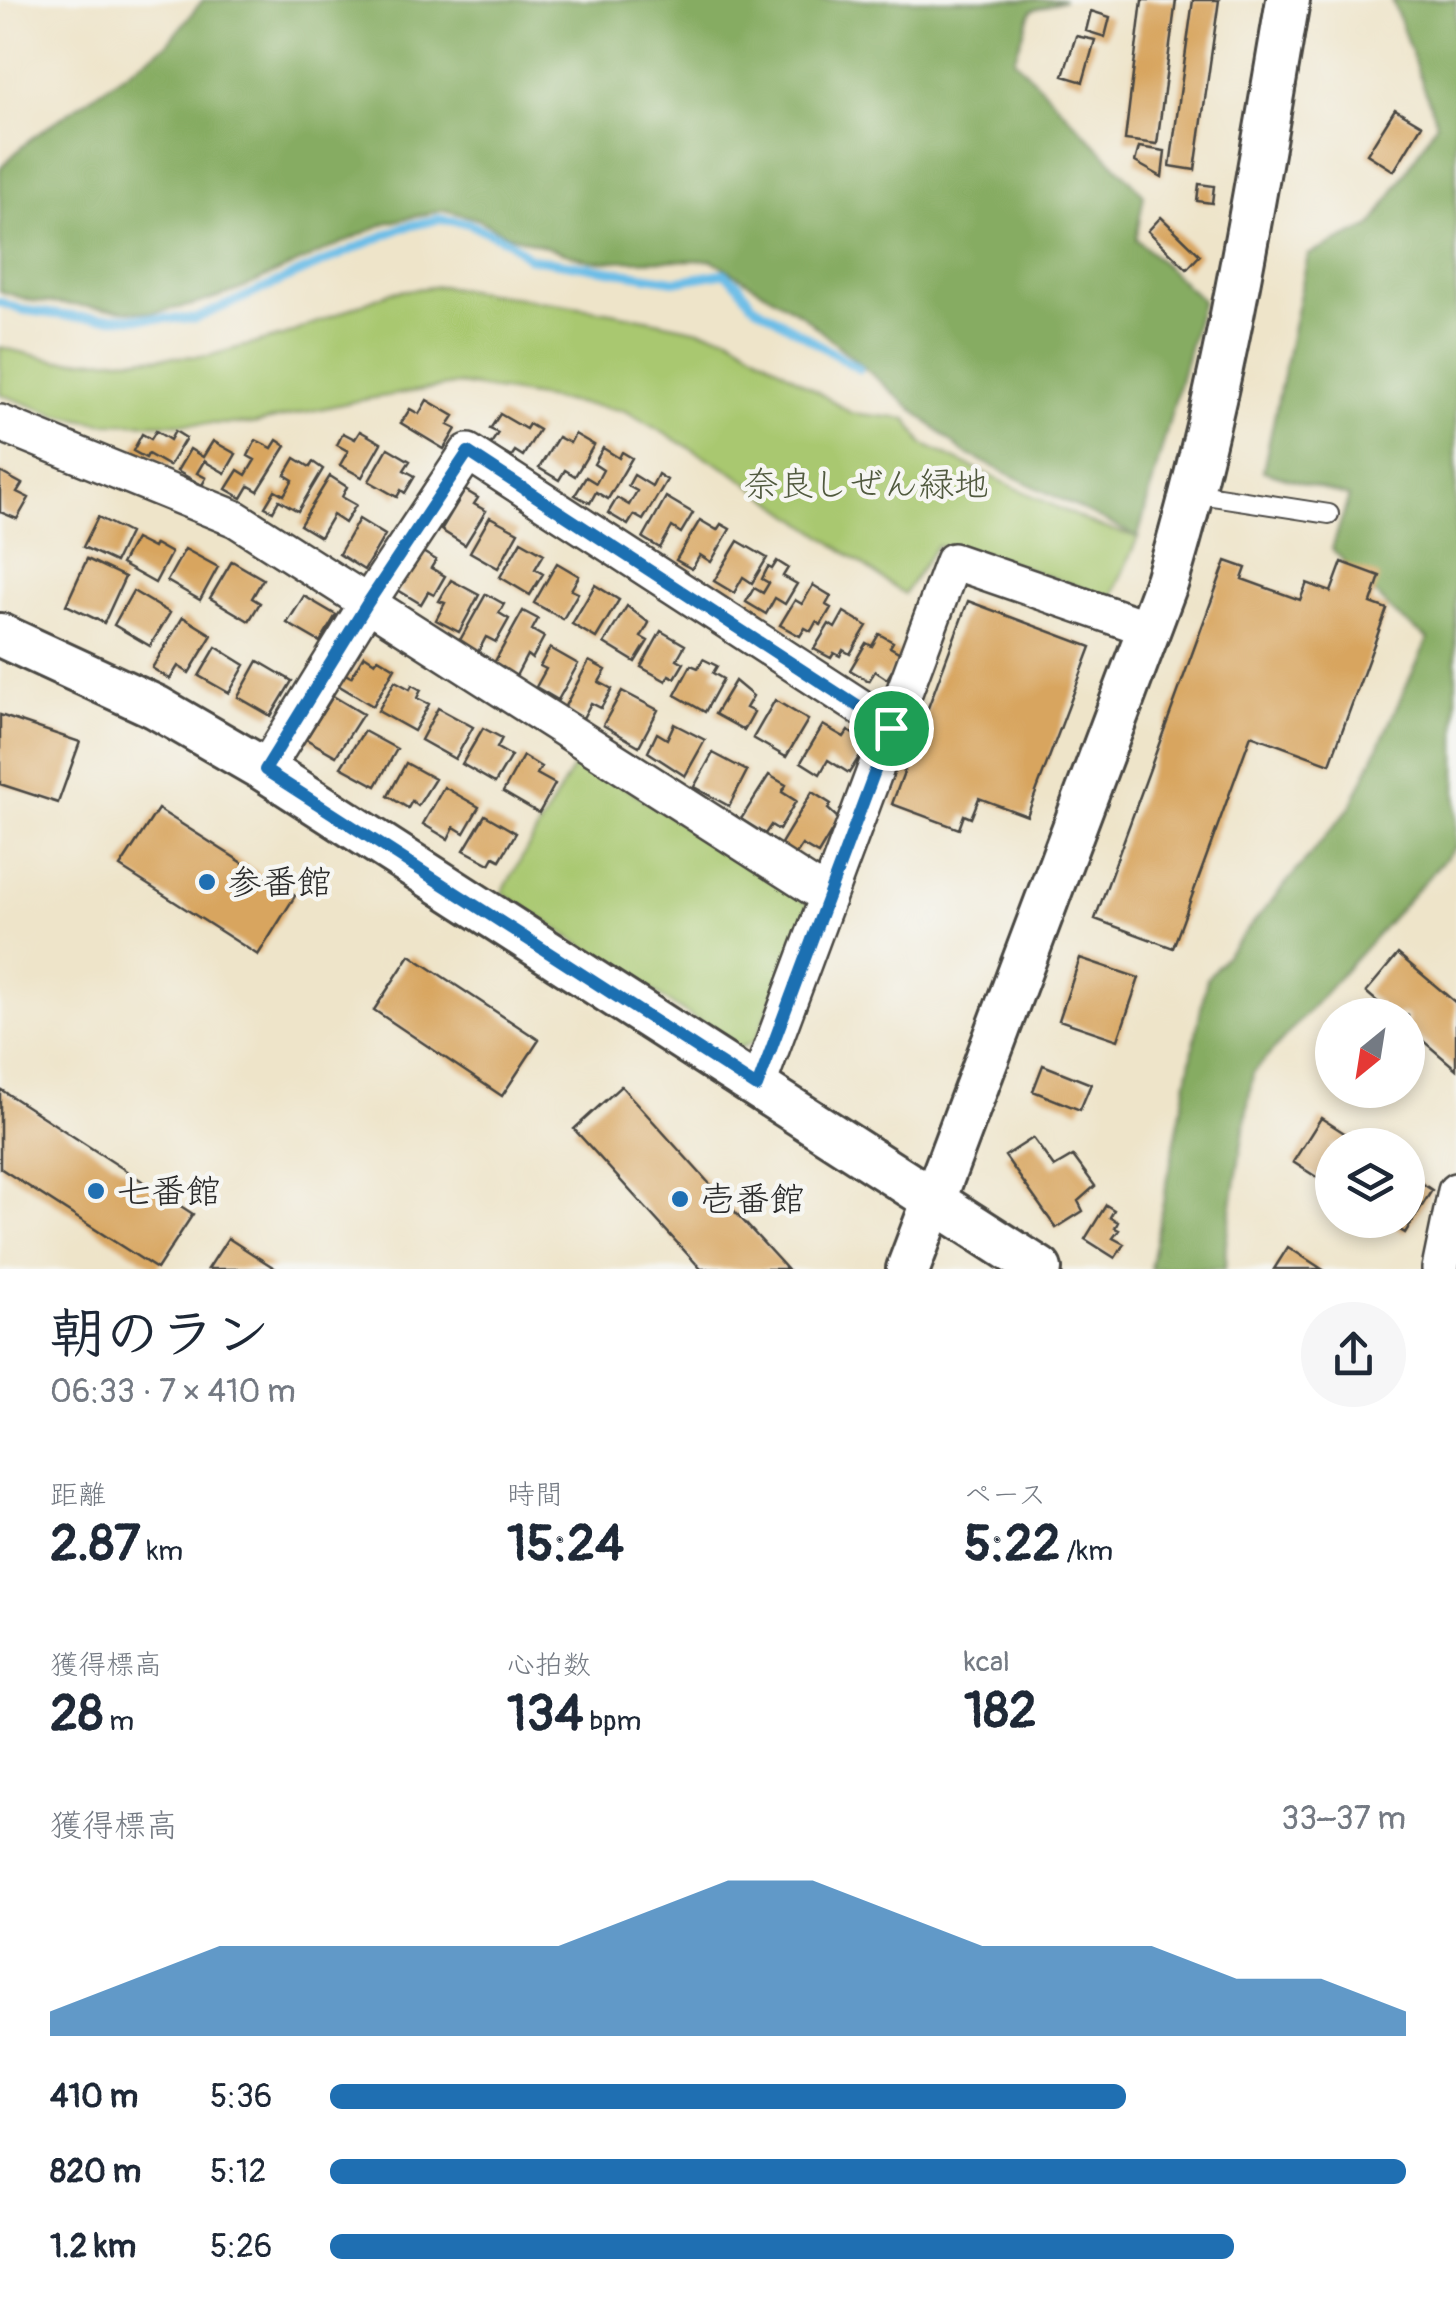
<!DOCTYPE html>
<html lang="ja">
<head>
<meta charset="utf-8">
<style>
	:root { --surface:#fff; --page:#f6f6f7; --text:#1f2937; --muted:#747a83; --accent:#1f6fb2 }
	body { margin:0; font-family:Pangolin,"Klee One",sans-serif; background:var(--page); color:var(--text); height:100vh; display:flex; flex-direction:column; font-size:38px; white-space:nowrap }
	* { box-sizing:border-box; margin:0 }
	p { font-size:32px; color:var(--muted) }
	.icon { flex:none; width:55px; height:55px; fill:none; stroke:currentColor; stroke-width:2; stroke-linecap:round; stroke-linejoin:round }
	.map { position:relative; height:1269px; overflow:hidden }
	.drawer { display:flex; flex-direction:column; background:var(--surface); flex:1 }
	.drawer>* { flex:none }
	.needle { width:65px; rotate:210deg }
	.controls { position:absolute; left:1315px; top:998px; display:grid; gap:20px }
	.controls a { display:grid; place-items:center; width:110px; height:110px; border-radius:50%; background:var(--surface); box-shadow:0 5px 15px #0003; font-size:50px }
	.pin { position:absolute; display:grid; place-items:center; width:85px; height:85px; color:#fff; margin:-42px; border:5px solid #fff; border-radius:50%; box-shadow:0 2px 10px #0007 }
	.round { display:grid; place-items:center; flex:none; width:105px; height:105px; border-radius:52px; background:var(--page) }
	.overview { display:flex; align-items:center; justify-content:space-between; height:170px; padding:0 50px }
	h1 { font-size:55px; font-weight:700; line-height:75px }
	.metrics { display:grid; grid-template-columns:repeat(3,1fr); gap:15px; height:170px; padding:10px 50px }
	.metrics div { display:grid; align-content:center }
	.metrics b { font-size:50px; font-weight:700 }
	.metrics small { font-size:28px; font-weight:400 }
	.metrics p { font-size:28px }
	.chart { height:280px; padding:20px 50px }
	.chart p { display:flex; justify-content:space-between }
	.chart svg { width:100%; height:180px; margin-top:10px; fill:var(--accent); opacity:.7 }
	ul { padding:0 50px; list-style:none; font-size:32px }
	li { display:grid; grid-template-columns:160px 120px 1fr; align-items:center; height:75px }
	li i { height:25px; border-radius:12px; background:var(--accent) }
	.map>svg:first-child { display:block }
</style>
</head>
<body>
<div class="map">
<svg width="1456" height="1269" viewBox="0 0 1456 1269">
	<rect width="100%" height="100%" fill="#f6f6f2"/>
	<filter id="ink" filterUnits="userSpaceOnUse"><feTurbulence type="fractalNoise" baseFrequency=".01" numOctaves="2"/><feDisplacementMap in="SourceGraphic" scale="20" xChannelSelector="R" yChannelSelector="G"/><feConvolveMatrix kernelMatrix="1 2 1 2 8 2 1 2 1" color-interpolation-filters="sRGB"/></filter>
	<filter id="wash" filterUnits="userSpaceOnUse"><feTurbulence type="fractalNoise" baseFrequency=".0048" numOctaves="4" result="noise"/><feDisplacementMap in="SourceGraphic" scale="40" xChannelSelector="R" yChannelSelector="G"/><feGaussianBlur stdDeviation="2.25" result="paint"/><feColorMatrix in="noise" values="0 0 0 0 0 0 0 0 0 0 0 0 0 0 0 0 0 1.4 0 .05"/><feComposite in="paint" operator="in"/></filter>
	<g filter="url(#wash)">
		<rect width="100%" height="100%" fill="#eee4c9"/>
		<path fill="#a9c86f" stroke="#6a7a4d" stroke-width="2.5" d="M441,286L612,312L729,336L851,413L907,419L922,444L1097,526L1138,537L1111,599L986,554L936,546L904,594L732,472L625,411L459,384L356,401L252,424L101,423L57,415L0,394V347L58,361L208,356L286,335L391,292Z
			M579,757L811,906L756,1041L739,1048L502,893Z"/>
		<path fill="#86ac62" stroke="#586c46" stroke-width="2.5" d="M203,0H1064L1032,10L1014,59L1144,195L1136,239L1202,300L1138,537L963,452L802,315L712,260L591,261L505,234L477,219L445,210L386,223L234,292L193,305L152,313L32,301L0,291V168L29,140L166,45Z
			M1392,0H1456V846L1253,1073L1226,1242L1225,1269H1150L1207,978L1351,806L1428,639L1397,616L1332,549L1349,497L1263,471L1308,255L1372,226L1437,123Z"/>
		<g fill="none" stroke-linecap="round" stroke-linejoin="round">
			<path stroke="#6cbde7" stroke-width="9" d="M0,302L22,310L76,317L195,319L401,228L439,219L467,223L510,242L529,258L677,281L724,273L739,285L751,303L859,369"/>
		</g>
		<g id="blocks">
			<path fill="#d8a55e" d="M1142,0H1176L1157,144L1125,140Z
				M1193,0H1219L1195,170L1170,166Z
				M1091,11L1110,17L1105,37L1086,31Z
				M1076,36L1095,40L1083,82L1063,76Z
				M1395,109L1422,125L1394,171L1367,154Z
				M1139,147L1165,151L1162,177L1135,162Z
				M1199,184L1214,186L1212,203L1197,201Z
				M1161,217L1200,255L1187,269L1148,231Z
				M427,400L454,416L448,425L456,429L444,449L401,423L410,409L419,414Z
				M500,414L526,429L529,424L539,430L523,456L515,451L511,457L490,445L498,433L490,429Z
				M156,431L170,440L175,431L186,438L169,466L148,454L146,458L133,451L142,434L151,439Z
				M360,431L381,443L362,477L340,465L348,451L337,445L343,433L355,439Z
				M575,434L594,445L575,476L565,470L559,480L539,468L558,437L570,443Z
				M256,440L272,448L277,440L286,446L258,491L249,486L242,498L226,489L238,470L246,475L255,460L248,456Z
				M213,441L236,454L225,473L204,461L197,473L206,478L202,485L177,471L190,449L203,457Z
				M388,448L410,461L404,470L415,476L405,493L401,490L397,497L369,481Z
				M603,448L619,458L622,452L632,458L608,499L596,492L590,503L575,495L586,477L596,483L603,470L594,464Z
				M295,458L310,467L313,462L323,469L298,511L279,500L273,511L265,507L275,490L284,495L293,480L285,475Z
				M0,472L22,484L17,492L29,498L17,519L0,512Z
				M658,474L667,480L643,520L634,515L628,525L608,513L617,498L629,505L637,491L628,486L634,475L652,486Z
				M330,476L347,487L342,497L356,505L345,523L333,515L320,537L300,525Z
				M465,490L478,498L474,504L486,511L465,545L441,530Z
				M666,497L693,513L681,533L672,527L660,548L643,538Z
				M98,517L129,533L115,562L83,547Z
				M490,517L518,532L498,568L470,552Z
				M359,519L385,535L364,570L339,554Z
				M700,520L717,530L721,524L730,529L711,562L700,555L692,569L676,560Z
				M135,539L153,548L155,544L171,553L155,583L121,564Z
				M521,541L544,554L535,569L543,574L530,595L500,577Z
				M738,541L767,558L752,583L743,577L734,593L714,581Z
				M185,549L218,567L200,600L167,581Z
				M421,551L436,560L431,568L445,576L434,595L428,592L421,604L398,590Z
				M87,559L125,577L104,623L66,605Z
				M232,561L263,579L252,598L260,603L249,621L210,598Z
				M777,561L788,568L783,576L797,584L785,604L775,598L766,614L746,602L754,588L763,593L769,583L762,579L768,567L772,569Z
				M1226,561L1246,568L1242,579L1300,600L1307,583L1331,592L1342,562L1380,576L1371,603L1387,609L1330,764L1251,735L1173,948L1095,919Z
				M557,563L579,576L571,590L578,593L563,619L534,603Z
				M451,580L479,595L459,632L436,620L445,603L439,601Z
				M595,585L619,600L596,638L572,624Z
				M813,585L831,596L826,605L831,608L821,625L816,622L811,631L805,628L800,636L780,625L795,600L802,604Z
				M133,591L170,613L150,646L114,625Z
				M486,594L504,604L499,613L509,619L496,642L486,637L478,652L459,642Z
				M304,596L336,615L320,642L287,623Z
				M968,601L1091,647L1027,816L979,798L971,818L964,815L959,829L892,804Z
				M627,606L649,623L641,637L648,641L635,662L604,643Z
				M523,611L538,619L532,630L544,637L532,659L527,655L516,676L494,663Z
				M844,612L867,626L850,654L843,650L840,656L834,653L831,658L814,649L829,624L835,628Z
				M183,617L212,635L189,673L178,666L170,679L152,668Z
				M661,631L685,645L677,659L684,663L675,678L669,675L666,681L641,667Z
				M879,634L893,642L890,647L902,654L887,679L875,671L869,681L850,670L866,643L872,646Z
				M216,647L245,665L229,693L199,676Z
				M550,648L578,664L558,700L536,687L546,669L540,666Z
				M364,655L375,662L378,658L395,668L373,706L338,685L345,674L351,677Z
				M703,659L717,666L713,673L723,679L705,712L675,695L691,665L698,668Z
				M258,661L292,681L271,716L238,697Z
				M589,661L606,670L599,682L612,689L601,708L591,703L583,718L564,708Z
				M395,681L410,689L412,685L421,690L417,698L429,704L414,731L378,711Z
				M735,681L753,696L746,708L754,712L744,730L715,714Z
				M622,691L658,710L639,746L603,725Z
				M333,696L363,714L336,756L306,739Z
				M775,700L808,720L786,757L753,738Z
				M438,708L473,727L455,759L421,740Z
				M0,715L80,742L58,803L0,784Z
				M674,724L705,740L685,776L648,752L657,733L667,739Z
				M823,725L844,737L848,731L868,743L849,773L828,760L820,774L801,762Z
				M483,728L502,738L497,748L511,756L495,783L462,764Z
				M364,731L397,749L376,786L341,767Z
				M713,753L747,771L729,806L694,787Z
				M523,756L541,767L537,774L555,784L539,813L503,792Z
				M406,763L435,779L418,806L412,801L408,808L388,796Z
				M769,775L786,785L782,792L796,801L779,830L771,825L765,834L741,819Z
				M444,787L479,807L464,833L454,827L448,839L423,824Z
				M812,792L831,804L828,809L839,819L818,854L802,845L792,860L777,850Z
				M158,809L295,896L258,955L120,867Z
				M485,815L516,833L500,860L494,857L490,864L464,850Z
				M1398,954L1456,1003V1069L1408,1028V1015H1393L1366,992Z
				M410,955L539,1040L502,1096L374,1010Z
				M1080,958L1139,978L1118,1040L1059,1020Z
				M1043,1065L1091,1084L1080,1110L1033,1091Z
				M621,1086L787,1269H701L574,1129Z
				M0,1089L193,1214L157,1269L0,1168Z
				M1321,1118L1363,1145H1332V1187L1293,1162Z
				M1033,1138L1054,1167L1073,1156L1095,1186L1078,1201L1083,1211L1056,1228L1005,1156Z
				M1408,1174L1432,1190L1405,1233L1384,1220H1408Z
				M1106,1205L1114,1210L1110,1217L1118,1222L1115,1228L1119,1230L1113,1238L1124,1244L1115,1258L1085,1239Z
				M228,1238L276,1269H208Z
				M1288,1247L1322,1269H1274Z"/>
		</g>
	</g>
	<g filter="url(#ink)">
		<use href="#blocks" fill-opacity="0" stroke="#484743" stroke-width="2.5"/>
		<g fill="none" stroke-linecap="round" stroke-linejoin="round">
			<defs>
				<path id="service" d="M1193,493L1329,514"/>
				<path id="minor" d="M0,423L236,519L828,897
					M265,770L367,604L468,452L891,727
					M757,1087L953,561L1150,629
					M1440,1269L1456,1191"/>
				<path id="tertiary" d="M0,635L156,707L265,770L1040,1269
					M908,1269L1167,581C1224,391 1255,195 1288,0"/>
			</defs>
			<use href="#service" stroke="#484743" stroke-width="22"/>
			<use href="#minor" stroke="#484743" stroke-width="40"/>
			<use href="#tertiary" stroke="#484743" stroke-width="48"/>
			<use href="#service" stroke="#fff" stroke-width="18"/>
			<use href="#minor" stroke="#fff" stroke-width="35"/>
			<use href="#tertiary" stroke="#fff" stroke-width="42"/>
		</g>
	</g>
	<g fill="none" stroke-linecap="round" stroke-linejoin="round" filter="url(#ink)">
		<defs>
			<path id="route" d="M468,452L891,728L757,1087L265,770L367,604Z"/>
		</defs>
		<use href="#route" stroke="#fff" stroke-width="20"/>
		<use href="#route" stroke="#1f6fb2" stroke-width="12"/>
	</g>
	<g fill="#1f6fb2" stroke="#f6f6f2" stroke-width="4">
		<circle cx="207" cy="882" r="10"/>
		<circle cx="96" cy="1191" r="10"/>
		<circle cx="680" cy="1199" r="10"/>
	</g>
	<g text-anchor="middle" stroke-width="9" stroke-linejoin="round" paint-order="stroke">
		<g font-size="35" fill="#515a3f" stroke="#f6f6f2">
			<text x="866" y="496">奈良しぜん緑地</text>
		</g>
		<g font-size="35" fill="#2b2b2b" stroke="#f6f6f2" text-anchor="start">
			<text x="227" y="894">参番館</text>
			<text x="116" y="1203">七番館</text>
			<text x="700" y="1211">壱番館</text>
		</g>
	</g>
</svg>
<div class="controls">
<a><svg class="needle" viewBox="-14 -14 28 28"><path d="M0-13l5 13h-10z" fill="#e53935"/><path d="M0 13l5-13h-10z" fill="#747a83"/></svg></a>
<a><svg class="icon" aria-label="layers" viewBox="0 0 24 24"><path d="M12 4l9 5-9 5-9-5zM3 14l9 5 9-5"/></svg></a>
</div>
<div class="pin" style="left:891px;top:728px;background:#1e9e55"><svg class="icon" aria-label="arrive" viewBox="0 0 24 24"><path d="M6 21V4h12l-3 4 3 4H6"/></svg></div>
</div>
<section class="drawer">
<div class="overview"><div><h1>朝のラン</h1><p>06:33 · 7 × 410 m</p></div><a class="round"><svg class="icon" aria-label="share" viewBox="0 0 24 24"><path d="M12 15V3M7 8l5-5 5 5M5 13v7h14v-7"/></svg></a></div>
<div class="metrics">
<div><p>距離</p><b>2.87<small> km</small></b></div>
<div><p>時間</p><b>15:24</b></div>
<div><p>ペース</p><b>5:22<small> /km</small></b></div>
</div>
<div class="metrics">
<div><p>獲得標高</p><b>28<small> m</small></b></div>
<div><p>心拍数</p><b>134<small> bpm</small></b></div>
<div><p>kcal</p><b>182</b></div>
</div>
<div class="chart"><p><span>獲得標高</span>33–37 m</p>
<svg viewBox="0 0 160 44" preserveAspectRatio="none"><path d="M0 44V38L10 30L20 22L30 22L40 22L50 22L60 22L70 14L80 6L90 6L100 14L110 22L120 22L130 22L140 30L150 30L160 38V44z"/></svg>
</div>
<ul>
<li><b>410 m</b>5:36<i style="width:74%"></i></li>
<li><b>820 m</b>5:12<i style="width:100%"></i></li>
<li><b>1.2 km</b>5:26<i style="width:84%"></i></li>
</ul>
</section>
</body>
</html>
